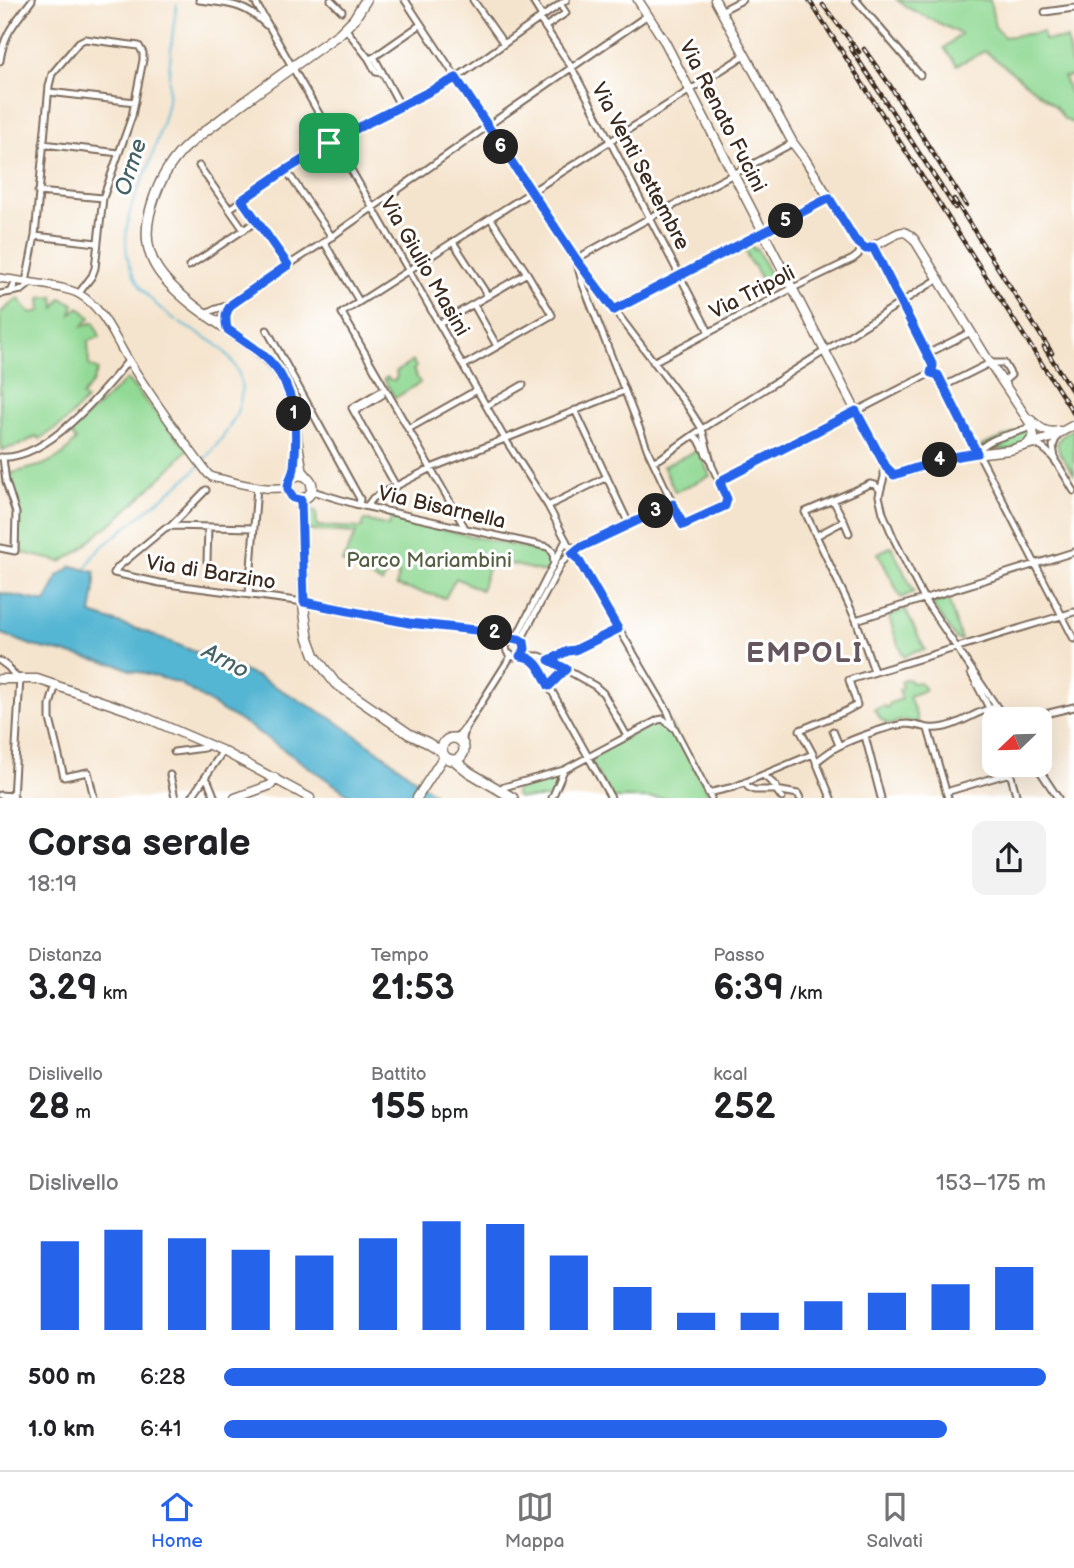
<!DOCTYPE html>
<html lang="it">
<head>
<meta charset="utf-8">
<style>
	:root { --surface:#fff; --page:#f2f2f2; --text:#202124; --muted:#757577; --line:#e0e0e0; --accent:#2563eb }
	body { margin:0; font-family:"Balsamiq Sans",sans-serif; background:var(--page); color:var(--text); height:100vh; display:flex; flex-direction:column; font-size:26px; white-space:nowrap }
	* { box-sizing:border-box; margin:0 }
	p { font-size:23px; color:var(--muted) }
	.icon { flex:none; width:38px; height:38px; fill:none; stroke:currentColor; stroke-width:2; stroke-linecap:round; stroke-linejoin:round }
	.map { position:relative; height:798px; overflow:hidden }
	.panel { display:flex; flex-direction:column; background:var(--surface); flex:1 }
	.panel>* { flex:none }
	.needle { width:46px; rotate:247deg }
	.buttons { position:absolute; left:982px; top:707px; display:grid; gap:14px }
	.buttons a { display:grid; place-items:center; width:70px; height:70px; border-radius:14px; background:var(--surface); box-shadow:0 7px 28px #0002; font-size:35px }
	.pin { position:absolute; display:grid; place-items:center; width:60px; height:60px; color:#fff; margin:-30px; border-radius:14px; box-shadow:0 4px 10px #0006 }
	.km { position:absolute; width:35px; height:35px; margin:-18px; border-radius:50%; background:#222; color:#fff; font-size:19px; line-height:35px; text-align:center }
	.round { display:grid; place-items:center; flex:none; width:74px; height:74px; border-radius:14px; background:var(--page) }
	.overview { display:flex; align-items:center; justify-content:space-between; height:119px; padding:0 28px }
	h1 { font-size:38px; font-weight:700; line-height:52px }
	.stats { display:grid; grid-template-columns:repeat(3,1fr); gap:10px; height:119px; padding:7px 28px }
	.stats div { display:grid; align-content:center }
	.stats b { font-size:35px; font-weight:700 }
	.stats small { font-size:19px; font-weight:400 }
	.stats p { font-size:19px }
	.chart { height:196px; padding:14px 28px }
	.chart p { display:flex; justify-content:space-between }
	.chart svg { width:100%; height:126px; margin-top:7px; stroke:var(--accent); stroke-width:6 }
	ul { padding:0 28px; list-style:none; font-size:23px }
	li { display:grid; grid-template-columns:112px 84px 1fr; align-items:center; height:52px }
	li i { height:18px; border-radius:9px; background:var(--accent) }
	.menu { display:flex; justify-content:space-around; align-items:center; height:98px; border-top:2px solid var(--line); background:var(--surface); font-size:19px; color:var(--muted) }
	.menu a { display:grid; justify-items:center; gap:4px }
	.menu .selected { color:var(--accent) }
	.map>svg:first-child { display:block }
</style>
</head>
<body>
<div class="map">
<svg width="1074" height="798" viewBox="0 0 1074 798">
	<rect width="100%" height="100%" fill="#fff"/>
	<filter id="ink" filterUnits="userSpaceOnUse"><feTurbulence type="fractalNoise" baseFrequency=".0143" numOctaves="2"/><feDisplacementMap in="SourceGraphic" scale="14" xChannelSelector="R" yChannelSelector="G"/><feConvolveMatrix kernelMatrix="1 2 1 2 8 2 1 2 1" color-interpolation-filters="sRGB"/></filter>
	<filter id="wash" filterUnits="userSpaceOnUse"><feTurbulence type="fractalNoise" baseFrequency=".00686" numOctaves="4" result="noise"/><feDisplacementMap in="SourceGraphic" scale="28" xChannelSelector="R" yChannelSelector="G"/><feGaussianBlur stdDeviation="1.57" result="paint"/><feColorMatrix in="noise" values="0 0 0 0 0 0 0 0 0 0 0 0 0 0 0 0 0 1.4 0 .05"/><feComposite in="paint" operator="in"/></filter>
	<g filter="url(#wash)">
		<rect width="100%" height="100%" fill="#f5e4cd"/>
		<path fill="#91d994" stroke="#668259" stroke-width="2" d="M897,0H990L995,27L1004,37L1043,32L1044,40L1067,39L1073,76L1064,77L1074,106V124L1064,119L1056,107L985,51L957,65L944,48L961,34L908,8Z
			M751,243L754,250L757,249L774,282L765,288L754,265H752L747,257L748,256L744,247Z
			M54,297L55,308L61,298L74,304L71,314L79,307L90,317L83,326L94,322L100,337L88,341L89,365L98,370L93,382L82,396L86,400L65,422L40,439L37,436L20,445L2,450L0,439V313L18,298L30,313L41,311L40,298Z
			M413,361L416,367L413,370L420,383L395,398L384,379L387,377L390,380H395L397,376L396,372Z
			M127,379L181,442L189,448L168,471L117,519L96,535L82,549L61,562L15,551L16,513L5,475L43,465L63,455L76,440L70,432Z
			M1032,426V441L1010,450L979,449L983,445Z
			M1074,429V474L1060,454L1057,443L1062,436Z
			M698,450L710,476L675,492L663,466Z
			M305,509L316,511L317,526L362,528L364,520L389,526L391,518L546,553L551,564L547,573L491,559L481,590L456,578L445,598L396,586L399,574L388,572L382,583L342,562L356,533L307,530Z
			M892,546V548L914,592L901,598L878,553Z
			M948,598L961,640L956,639L931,603Z
			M905,609L925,650L913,652L904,657L895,636L889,616Z
			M904,679H908L912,683L920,682L925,690L909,696L919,723L903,720L889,725L880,718L874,709L884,706L888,708L890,703L902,699L899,690L902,688L901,682Z
			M658,720L669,722L711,798H611L588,757Z
			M564,770L552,798H519L515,795L516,789Z"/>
		<path fill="#54b6d3" stroke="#487078" stroke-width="2" d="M72,566L95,572V588L91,614L146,632L258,677L331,718L376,749L440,798H354L246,724L221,710L179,683L144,673L132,671L119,665L33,646L0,633V593L46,602L58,576Z"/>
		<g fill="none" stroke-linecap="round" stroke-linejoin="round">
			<path stroke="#54b6d3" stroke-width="2" d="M177,5C172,28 171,52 169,74C169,85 169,96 167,106C162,127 155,148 148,168C143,179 137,191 133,202C115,256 132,290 177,321
				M180,323C192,331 206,336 217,345C264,384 235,426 202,462
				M87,567L93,556L103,546L188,477L199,466"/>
		</g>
	</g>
	<g filter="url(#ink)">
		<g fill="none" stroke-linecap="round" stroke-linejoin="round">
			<defs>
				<path id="minor" d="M199,0C229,4 244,3 266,25
					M254,0L505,439L431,468L373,498L367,506
					M331,0L342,11
					M405,0L576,259L688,407L702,429L938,279
					M473,0L504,44
					M532,0L542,16
					M856,0L920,75
					M721,11L742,0
					M1045,12L1074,8
					M539,18L572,68L709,332
					M545,27L566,13L560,4
					M345,28L369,59L374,57L401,107
					M374,57L420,25
					M369,59L376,72L382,73
					M0,61C4,32 15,23 32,0
					M49,92L135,102
					M43,144L119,153
					M199,166L244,230
					M286,170L332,237
					M38,192L103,198
					M242,200L257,221
					M229,209L286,170L334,140L456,78L566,0
					M35,236L97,243
					M324,242L359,301
					M453,242L488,296
					M873,247L927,354L933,366L931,373
					M576,259L655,215L793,143
					M577,263L582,282L644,440L648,451L683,525L726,505L727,499L712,466L702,429L661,458L653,461
					M189,266L257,221L288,265
					M26,282L35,236L49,86L52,74L79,42L85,39L139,46L143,53V60L132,116L103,198L95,268L92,276L79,293
					M11,292L22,290L31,283
					M0,294L11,292L16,281
					M474,305L497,346
					M614,310L829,198
					M204,313L232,304L256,286L324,242L516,106L648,15
					M216,322L223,318L230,306
					M439,324L527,273
					M267,330L360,499L359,505
					M927,354L971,332
					M653,362L793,288L853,259L858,255L862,247
					M463,366L552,315L527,273L491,219
					M931,373L938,375L944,386L990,363H1004L1011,375L1003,382
					M944,386L1074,639
					M385,389L352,408L396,486
					M486,406L523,385
					M575,410L629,524
					M354,412L382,395
					M408,429L477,390
					M694,436L699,440L707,456
					M1034,444C1053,449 1064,476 1074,491
					M977,453C989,435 1014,436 1032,426
					M0,457C46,461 101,394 128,361
					M1055,458L1053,446L1058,434
					M884,465V477L879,496L883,513L894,539L924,599L1005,719
					M607,477L548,506L505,439L624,391
					M720,483L724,479L931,373
					M206,490L171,526L165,528L118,567L114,573L160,583L304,602L409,623L497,634L511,639
					M312,491L355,504L548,547L553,552L554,564
					M548,506L569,546L576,548L673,504
					M844,521L849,533
					M171,526L253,528
					M465,528L342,313L745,55
					M816,536L844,521L833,500
					M0,548L15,551L16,513L6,482L3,458
					M572,554L578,559L668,712L673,725
					M207,561L208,527
					M249,595L257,486
					M856,620L1074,552
					M516,638L566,540
					M521,640L562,562L573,553
					M527,653L531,656H540L549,660L595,686L603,693L627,736
					M520,656L525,649L524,642L517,638L511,639L506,646L507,652L514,657L526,656L538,666L611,798
					M549,660L568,651L575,650L618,629
					M0,661L8,667L17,678
					M874,671L856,620L805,512L870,484L875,485L880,490
					M971,673L989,708L994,723
					M56,684L50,705V719L64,777L88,772L94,798
					M549,686L566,669
					M1024,719L1074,707
					M928,729L948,798
					M833,731L839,745
					M865,736L881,798
					M453,738L460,734L466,727L511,656
					M463,745V738L465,730
					M174,752L204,748L208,744
					M816,762C824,756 831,750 839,746C852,739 893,724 907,724C923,725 926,731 945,727C963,723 978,710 996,707
					M1008,765L1017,798
					M1036,765L1058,798
					M170,775L175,798
					M763,775L776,786V790L782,798
					M205,778L208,781L215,798
					M745,782L748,787L754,790H776L798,794L800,798
					M500,791L504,787L564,770L658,720L663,719L675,729L711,798
					M946,792L1010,773
					M708,793L734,787L813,754
					M0,795L14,796
					M13,798L20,678
					M191,798L223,751
					M552,798L564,770
					M831,798L813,754L800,730L844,712L857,705L849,680L1074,612"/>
				<path id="tertiary" d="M0,278C18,281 66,286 79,294C105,309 115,340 130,363C154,401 181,438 208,474L212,477C236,482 264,492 288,487"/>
				<path id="secondary" d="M638,0L665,42L858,415L890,473L894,475L900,474L957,456L1010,450L1027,445L1034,436L1032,426L990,363L914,239C911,237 908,233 904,232C897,231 876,247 866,249L855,240L805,159L793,143L715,0
					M1031,420C1040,428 1046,434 1059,431
					M1027,445L1050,438L1074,425
					M0,679H37L133,712L223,751L310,798
					M235,798L271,785L275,778
					M417,798L442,759L443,754"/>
				<path id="primary" d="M297,441C295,417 293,395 280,375C271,360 255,349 241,339C225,328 209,317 193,305C163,281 140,258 149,216C154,194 163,172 179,154C191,140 209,129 224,117C262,88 301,61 340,33L354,19L366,0
					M288 487a12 12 0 1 1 24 0a12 12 0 1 1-24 0Z
					M291,479L293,474L297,441L302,471L308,478
					M301,500L304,609L308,637L315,656L335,683L409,734L428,743L442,752
					M442 749a11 11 0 1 1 22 0a11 11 0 1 1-22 0Z
					M454,760L469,772L513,798"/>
			</defs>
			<use href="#minor" stroke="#7c6b5b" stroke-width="9"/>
			<use href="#tertiary" stroke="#7c6b5b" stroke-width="10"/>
			<use href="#secondary" stroke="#7c6b5b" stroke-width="11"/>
			<use href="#primary" stroke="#7c6b5b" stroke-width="12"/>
			<use href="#minor" stroke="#fff" stroke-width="5"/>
			<use href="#tertiary" stroke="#fff" stroke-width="7"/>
			<use href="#secondary" stroke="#fff" stroke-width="8"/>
			<use href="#primary" stroke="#fff" stroke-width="9"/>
			<defs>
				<path id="rail" d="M809,0L1074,414
					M823,5L859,52
					M850,47L955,208
					M864,49L889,84L966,205
					M954,199L1052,353
					M1044,347L1074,394"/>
			</defs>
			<use href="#rail" stroke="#3b2a1e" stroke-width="4.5"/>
			<use href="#rail" stroke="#fff" stroke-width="2" stroke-dasharray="5" stroke-linecap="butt"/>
		</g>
	</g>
	<g fill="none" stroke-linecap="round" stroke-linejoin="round" filter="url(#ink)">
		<defs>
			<path id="route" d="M456,78L576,259L614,310L829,198L855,240L866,249L873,247L933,366L931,373L938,375L977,453L947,458L894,475L886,467L856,411L724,479L720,483L727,499L725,506L683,525L673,504L579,548L572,554L578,559L618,629L575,650L568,651L549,660L566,669L549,686C542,673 537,657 520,656L525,649L524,642L519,639H511L498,634L485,631L409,623L304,602L301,500L293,498C290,494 289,493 288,489C287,482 293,475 294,468C297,436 298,403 280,374C268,355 245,342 227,329C225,318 225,312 232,304L288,265L242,200L286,170L338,138Z"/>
		</defs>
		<use href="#route" stroke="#fff" stroke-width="14"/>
		<use href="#route" stroke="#2563eb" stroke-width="9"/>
	</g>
	<g text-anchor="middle" stroke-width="6" stroke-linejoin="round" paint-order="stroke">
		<g font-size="21" fill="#3b2a1e" stroke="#fff">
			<text transform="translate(723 116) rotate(63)" y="7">Via Renato Fucini</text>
			<text transform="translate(641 166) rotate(62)" y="7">Via Venti Settembre</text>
			<text transform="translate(425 266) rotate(60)" y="7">Via Giulio Masini</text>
			<text transform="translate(752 292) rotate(-27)" y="7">Via Tripoli</text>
			<text transform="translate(442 507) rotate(13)" y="7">Via Bisarnella</text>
			<text transform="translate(211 572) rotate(9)" y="7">Via di Barzino</text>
		</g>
		<g font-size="21" fill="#555f41" stroke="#fff">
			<text x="429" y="567">Parco Mariambini</text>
		</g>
		<g font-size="23" font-style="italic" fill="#456266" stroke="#fff">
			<text transform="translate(130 167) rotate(-72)" y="8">Orme</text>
			<text transform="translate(226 660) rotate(28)" y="8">Arno</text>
		</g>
		<g font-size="28" font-weight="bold" letter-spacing="2" fill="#66575f" stroke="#fff">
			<text x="805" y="662">EMPOLI</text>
		</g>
	</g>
</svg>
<div class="buttons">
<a><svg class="needle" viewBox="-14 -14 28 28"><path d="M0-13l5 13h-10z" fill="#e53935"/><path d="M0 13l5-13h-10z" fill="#757577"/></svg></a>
</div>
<div class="pin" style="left:329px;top:143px;background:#1e9e55"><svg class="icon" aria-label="arrive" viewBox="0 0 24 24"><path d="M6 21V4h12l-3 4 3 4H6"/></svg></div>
<b class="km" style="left:294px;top:414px">1</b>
<b class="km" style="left:495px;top:633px">2</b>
<b class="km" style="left:656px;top:511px">3</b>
<b class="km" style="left:940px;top:460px">4</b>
<b class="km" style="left:786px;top:221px">5</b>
<b class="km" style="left:501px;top:147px">6</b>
</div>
<section class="panel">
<div class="overview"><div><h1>Corsa serale</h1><p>18:19</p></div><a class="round"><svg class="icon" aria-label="share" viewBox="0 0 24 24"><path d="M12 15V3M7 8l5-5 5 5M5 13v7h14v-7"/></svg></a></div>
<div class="stats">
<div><p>Distanza</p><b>3.29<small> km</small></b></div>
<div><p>Tempo</p><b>21:53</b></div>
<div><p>Passo</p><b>6:39<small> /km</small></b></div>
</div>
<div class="stats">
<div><p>Dislivello</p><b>28<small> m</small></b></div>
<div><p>Battito</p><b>155<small> bpm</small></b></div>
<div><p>kcal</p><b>252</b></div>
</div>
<div class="chart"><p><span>Dislivello</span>153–175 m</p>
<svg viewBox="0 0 160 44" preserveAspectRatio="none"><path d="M5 44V13M15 44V9M25 44V12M35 44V16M45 44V18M55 44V12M65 44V6M75 44V7M85 44V18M95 44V29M105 44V38M115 44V38M125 44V34M135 44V31M145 44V28M155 44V22"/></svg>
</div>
<ul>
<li><b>500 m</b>6:28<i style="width:100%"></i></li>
<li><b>1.0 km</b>6:41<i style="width:88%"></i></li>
</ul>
</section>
<nav class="menu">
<a class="selected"><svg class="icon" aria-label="home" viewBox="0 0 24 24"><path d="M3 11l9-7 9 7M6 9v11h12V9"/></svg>Home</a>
<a><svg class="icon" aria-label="map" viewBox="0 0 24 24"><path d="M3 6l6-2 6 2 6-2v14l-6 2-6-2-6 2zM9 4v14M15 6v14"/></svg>Mappa</a>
<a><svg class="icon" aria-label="saved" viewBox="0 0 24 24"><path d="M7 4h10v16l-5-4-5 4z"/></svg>Salvati</a>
</nav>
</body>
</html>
